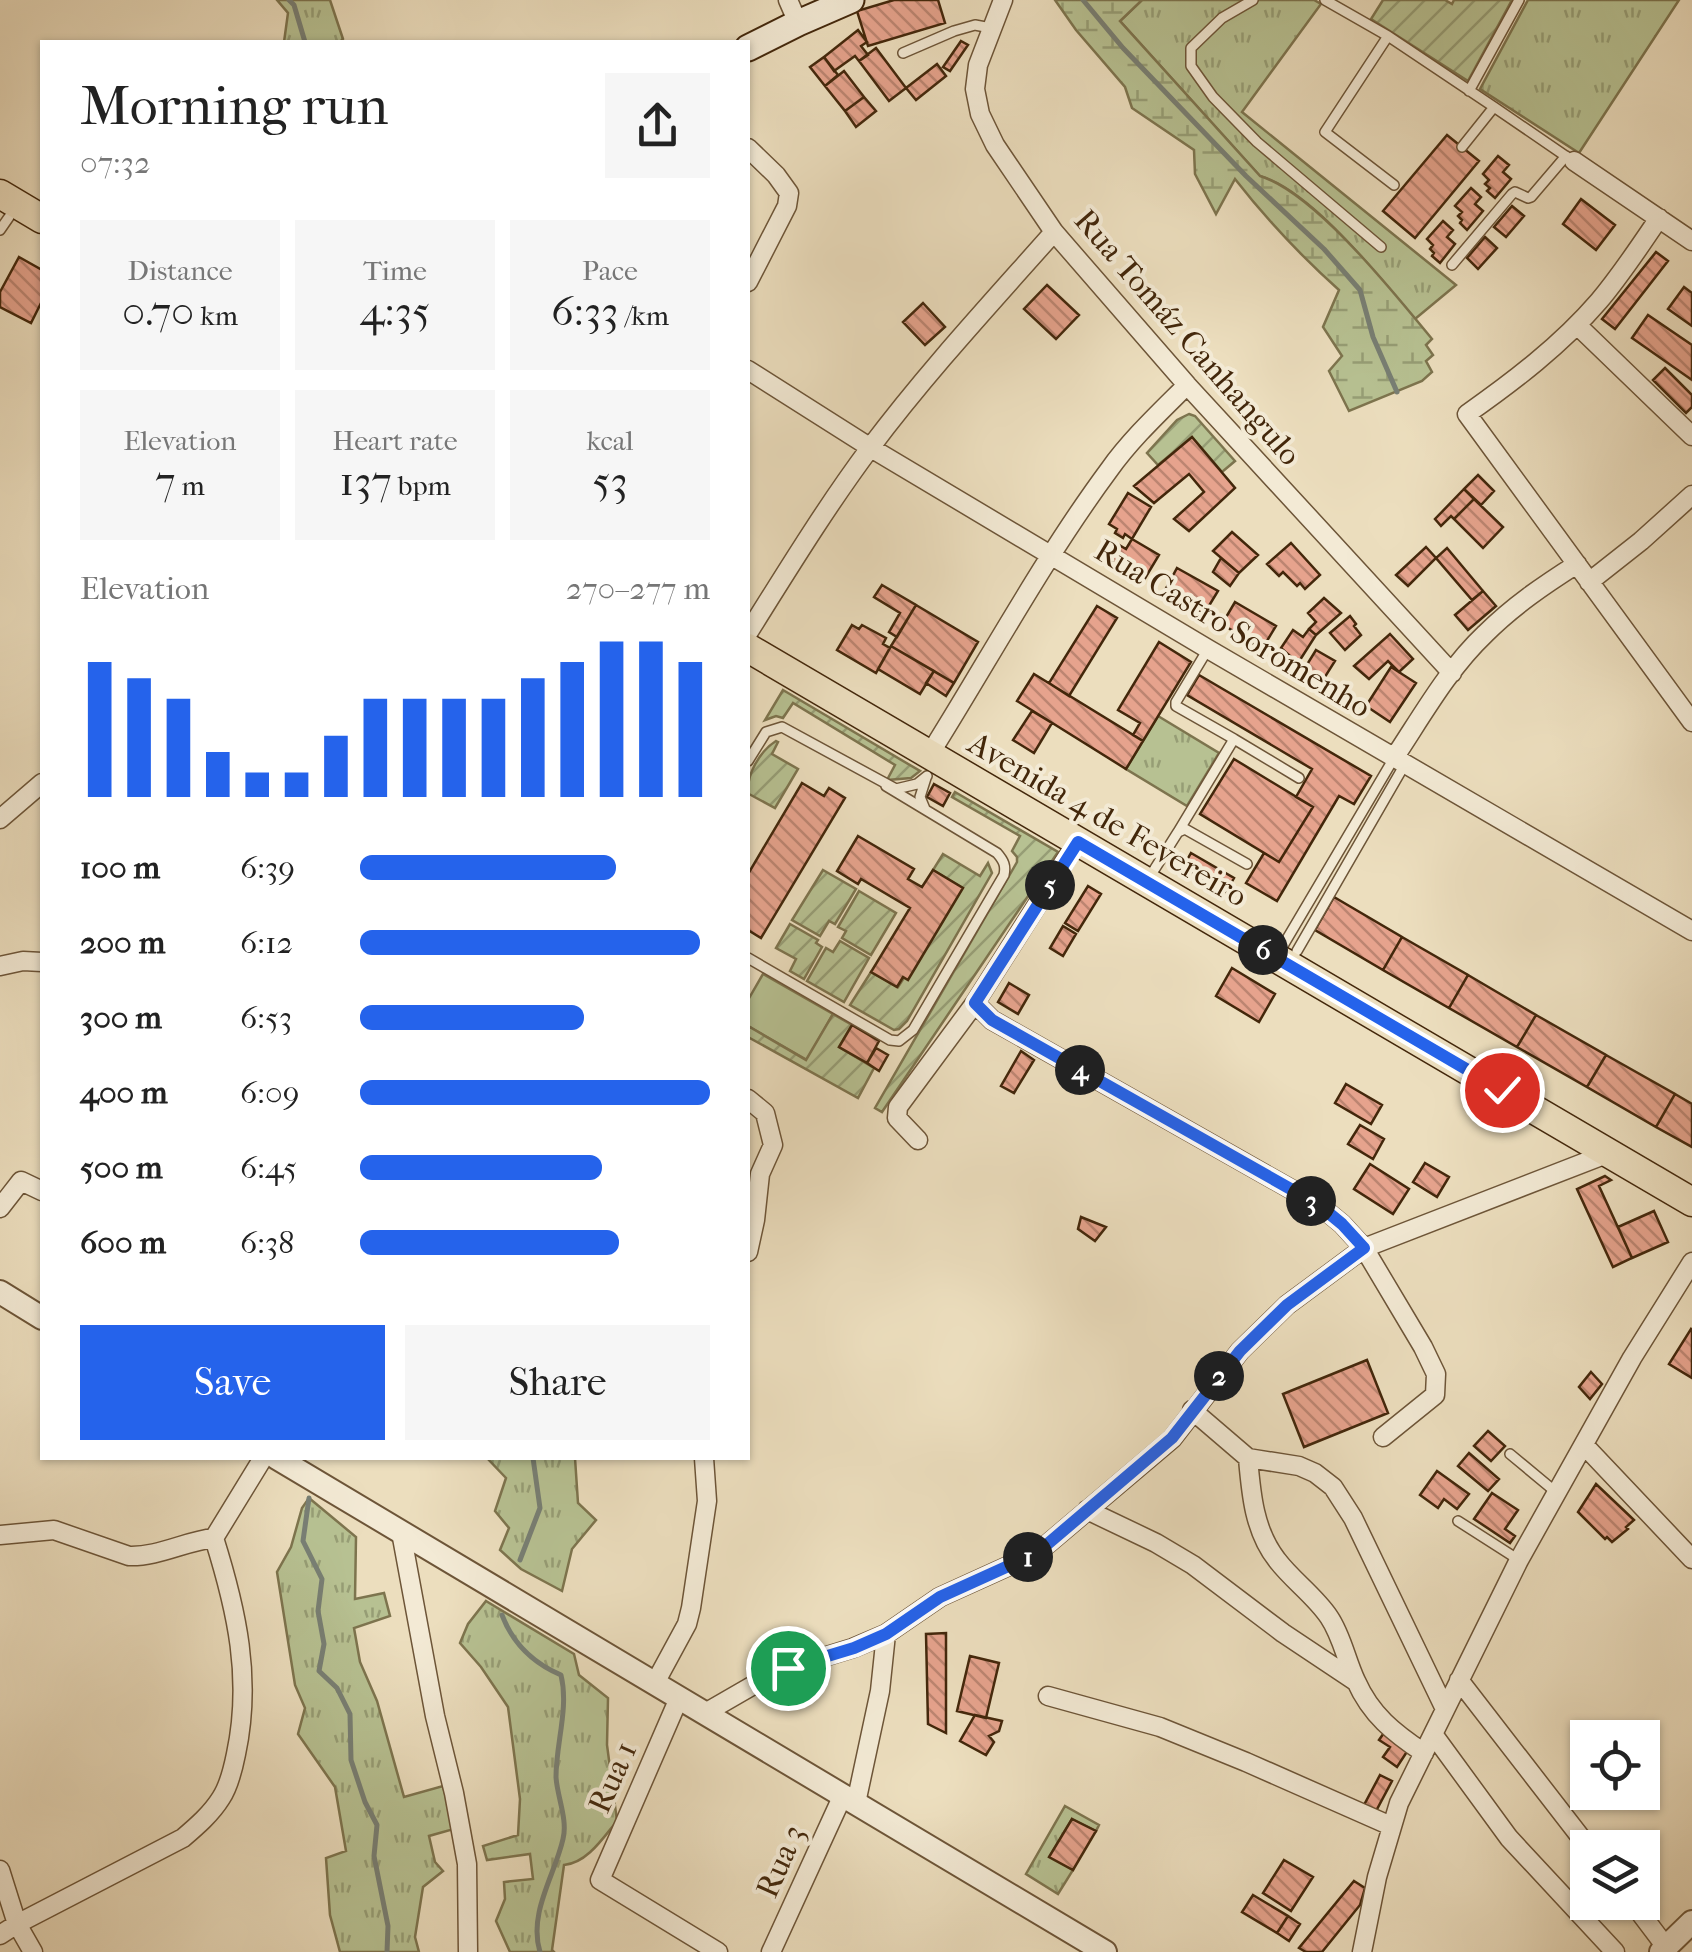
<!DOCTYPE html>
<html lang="en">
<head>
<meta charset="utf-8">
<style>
	:root { --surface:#fff; --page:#f6f6f6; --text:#222; --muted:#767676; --accent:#2563eb }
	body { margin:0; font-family:"IM FELL French Canon",serif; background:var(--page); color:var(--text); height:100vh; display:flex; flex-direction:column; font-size:38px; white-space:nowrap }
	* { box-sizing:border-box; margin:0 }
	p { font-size:32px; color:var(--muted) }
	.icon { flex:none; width:55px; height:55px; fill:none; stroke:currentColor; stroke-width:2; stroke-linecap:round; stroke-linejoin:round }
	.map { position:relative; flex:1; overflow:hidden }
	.sheet { position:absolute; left:40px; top:40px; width:710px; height:1420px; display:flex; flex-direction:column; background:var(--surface); border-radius:0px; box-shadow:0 2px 8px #0004 }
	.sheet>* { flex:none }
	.fabs { position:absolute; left:1570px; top:1720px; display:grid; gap:20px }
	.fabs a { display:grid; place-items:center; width:90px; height:90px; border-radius:0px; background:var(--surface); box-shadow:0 2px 8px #0004; font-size:50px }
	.pin { position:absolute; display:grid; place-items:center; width:85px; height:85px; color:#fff; margin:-42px; border:5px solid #fff; border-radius:50%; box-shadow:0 2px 10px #0007 }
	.km { position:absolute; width:50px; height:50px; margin:-25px; border-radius:50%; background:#222; color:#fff; font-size:28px; line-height:50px; text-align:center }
	.round { display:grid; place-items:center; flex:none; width:105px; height:105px; border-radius:0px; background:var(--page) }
	.summary { display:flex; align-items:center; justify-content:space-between; height:170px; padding:0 40px }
	h1 { font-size:55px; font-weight:600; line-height:75px }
	.stats { display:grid; grid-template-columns:repeat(3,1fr); gap:15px; height:170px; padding:10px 40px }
	.stats div { display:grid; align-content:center; border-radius:0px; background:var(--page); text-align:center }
	.stats b { font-size:42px; font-weight:600 }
	.stats small { font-size:28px; font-weight:400 }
	.stats p { font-size:28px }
	.chart { height:280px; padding:20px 40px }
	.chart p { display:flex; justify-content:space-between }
	.chart svg { width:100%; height:180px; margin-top:10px; stroke:var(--accent); stroke-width:6 }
	.cta { display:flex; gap:20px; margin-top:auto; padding:20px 40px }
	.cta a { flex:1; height:115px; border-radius:0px; background:var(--accent); color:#fff; font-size:40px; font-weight:600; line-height:115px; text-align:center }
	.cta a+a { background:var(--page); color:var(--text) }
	ul { padding:0 40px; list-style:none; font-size:32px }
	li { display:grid; grid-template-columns:160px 120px 1fr; align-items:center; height:75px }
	li i { height:25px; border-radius:12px; background:var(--accent) }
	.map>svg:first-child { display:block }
</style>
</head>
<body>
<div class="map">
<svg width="1692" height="1952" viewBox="0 0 1692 1952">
	<defs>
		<pattern id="grass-tufts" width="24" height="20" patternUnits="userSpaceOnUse" patternTransform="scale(2.5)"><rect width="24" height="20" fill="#b7c192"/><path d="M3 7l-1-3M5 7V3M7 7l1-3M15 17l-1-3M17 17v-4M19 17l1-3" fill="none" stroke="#969d75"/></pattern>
		<pattern id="wetland-marsh" width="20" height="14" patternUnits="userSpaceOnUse" patternTransform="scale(2.5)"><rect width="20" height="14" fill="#b7c192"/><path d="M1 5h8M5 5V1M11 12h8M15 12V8" fill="none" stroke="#969d75"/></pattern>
		<pattern id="garden-furrows" width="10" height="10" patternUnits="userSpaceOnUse" patternTransform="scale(2.5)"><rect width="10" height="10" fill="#b7c192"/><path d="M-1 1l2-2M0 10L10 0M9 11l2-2" fill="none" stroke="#969d75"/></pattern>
		<pattern id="building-back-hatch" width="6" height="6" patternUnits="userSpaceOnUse" patternTransform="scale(2.5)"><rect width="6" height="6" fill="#e6a38d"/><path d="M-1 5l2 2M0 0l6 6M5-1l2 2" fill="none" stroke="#bc8571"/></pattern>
	</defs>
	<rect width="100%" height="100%" fill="#ecdebe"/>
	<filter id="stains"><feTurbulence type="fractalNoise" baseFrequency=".002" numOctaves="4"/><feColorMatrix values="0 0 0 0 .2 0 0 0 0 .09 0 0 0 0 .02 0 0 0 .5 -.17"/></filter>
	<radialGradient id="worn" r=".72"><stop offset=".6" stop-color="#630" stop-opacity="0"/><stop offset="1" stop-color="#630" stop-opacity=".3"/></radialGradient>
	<path fill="url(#grass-tufts)" stroke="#7d744e" stroke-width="2.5" d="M277,0H330L343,39L340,42H284L288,13Z
		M1142,0H1314L1321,4L1242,112L1456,285L1415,319C1379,277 1312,191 1260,176L1120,21Z
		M1528,0H1679L1579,153L1480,89Z
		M1158,716L1219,753L1187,806L1126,769Z
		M487,1458H575L578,1503L596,1520L572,1549L562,1591L521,1569L500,1550L509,1528L495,1511L506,1478Z
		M309,1498L356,1537L355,1599L384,1593L390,1616L354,1628L360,1662L377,1701L404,1797L443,1786L454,1829L429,1836L435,1862L443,1871L423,1887L415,1937L419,1952H340L330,1915L326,1858L346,1851L335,1787L298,1734L305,1708L295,1685L277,1572L291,1547L302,1508Z
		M486,1601L574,1654L579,1675L608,1698L607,1745L617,1821C603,1838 587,1863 564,1865L552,1950L554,1952H510L496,1921L505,1899L504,1882L533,1879L530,1854L487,1860L483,1846L518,1835L520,1799L508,1707L481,1667L460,1643L468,1624Z
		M1065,1806L1099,1825L1096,1831L1072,1819L1050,1856L1073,1870L1058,1894L1026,1874Z"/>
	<path fill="url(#wetland-marsh)" stroke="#7d744e" stroke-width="2.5" d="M1055,0H1142L1120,21L1260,176C1315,193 1394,293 1432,339L1426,345L1433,355L1426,361L1432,372L1422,381L1349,411L1329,371L1342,356L1323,327L1339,290C1301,256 1267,220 1235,179L1216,214L1195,174L1194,150L1132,108L1125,87L1076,30Z"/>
	<path fill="#b7c192" stroke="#7d744e" stroke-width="2.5" d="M763,974L833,1014L807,1060L748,1026V1000Z"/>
	<path fill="url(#garden-furrows)" stroke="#7d744e" stroke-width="2.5" d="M1383,0H1445L1452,4L1454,0H1512L1468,81L1371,19Z
		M1189,414L1195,416L1235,461L1222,472L1192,437L1158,465L1147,453L1177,420Z
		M783,690L920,771L911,778L887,780L895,765L793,703L783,718L776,716L765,720Z
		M776,741L778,742L772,754L798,769L775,808L749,794C745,776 760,751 776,741Z
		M955,792L1058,852L882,1112L875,1108L1017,862V857L1012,851L1020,836L952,797Z
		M943,854L980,876L988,863L992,873L907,1021L899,1029L894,1030L850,1005L871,972L898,987L962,888L933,870Z
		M823,870L856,889L835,924L829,921L820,936L792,920Z
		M859,891L896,913L871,955L842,938L846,931L838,927Z
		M790,924L818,940L816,943L822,947L804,979L790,971L796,959L776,948Z
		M840,941L869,958L844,1002L807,981L826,948L833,952Z
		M833,1014L852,1025L839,1047L874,1068L858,1098L748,1037V1026L806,1060Z"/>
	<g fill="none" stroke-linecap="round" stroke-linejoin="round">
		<path stroke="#787f74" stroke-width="5" d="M289,0L294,5L305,42
			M1083,0L1123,48L1246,176L1324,249L1360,290L1373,337L1397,392
			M309,1498L303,1541L322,1579L318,1611L324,1644L319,1671L337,1688L350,1714L351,1760L365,1802L377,1825L374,1856L388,1926L387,1952
			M520,1560L540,1508L533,1458
			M502,1615C513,1644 533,1663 561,1675C569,1708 556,1743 556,1777C557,1796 568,1820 563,1839C555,1875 528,1913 540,1952"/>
	</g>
	<path fill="url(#building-back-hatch)" stroke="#43270b" stroke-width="2.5" d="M894,0H938L945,23L868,46L857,11Z
		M858,30L867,42L861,46L868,55L859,61L855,56L834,71L824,57Z
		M961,41L968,45L950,71L943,67Z
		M876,48L906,88L889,101L859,61Z
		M824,57L838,75L825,86L810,67Z
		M937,64L946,76L916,100L906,88Z
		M844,71L864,97L845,111L825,86Z
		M864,97L876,111L856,127L845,111Z
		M1447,135L1479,161L1415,238L1383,211Z
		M1498,156L1509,165L1503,172L1511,179L1495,198L1487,191L1490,188L1485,184L1489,180L1483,174Z
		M1471,188L1481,197L1475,204L1483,211L1467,230L1460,223L1462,220L1458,216L1462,212L1455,206Z
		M1581,199L1615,225L1596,250L1563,224Z
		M1512,206L1524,216L1506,237L1494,227Z
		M1443,221L1453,230L1447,237L1455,244L1440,263L1432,256L1434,253L1430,249L1433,245L1427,239Z
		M1485,237L1497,248L1478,269L1467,258Z
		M1656,252L1668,261L1615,329L1602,319Z
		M19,257L42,270V301L31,323L0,307V292Z
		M1047,285L1079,315L1056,339L1024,309Z
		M1684,287L1692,293V326L1668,309Z
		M923,303L945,327L925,345L903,322Z
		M1648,315L1692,345V380L1632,338Z
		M1665,368L1692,395V407L1686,413L1653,380Z
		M1192,437L1235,488L1189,531L1174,519L1204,492L1189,474L1154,503L1134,486Z
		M1478,475L1494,491L1481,505L1464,489Z
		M1464,489L1474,499L1454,519L1451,516L1441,526L1435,519Z
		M1128,493L1151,507L1132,539L1125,534L1123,538L1115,533L1117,529L1109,524Z
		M1474,499L1503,527L1483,548L1454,519Z
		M1232,532L1258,555L1239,573L1213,551Z
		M1132,539L1159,555L1144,580L1110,560L1119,545L1126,549Z
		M1291,543L1320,575L1305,589L1300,583L1297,586L1283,572L1279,576L1267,564Z
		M1426,547L1436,558L1408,586L1396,575Z
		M1447,548L1483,591L1472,600L1436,558Z
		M1221,558L1239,573L1230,586L1213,572Z
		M1177,568L1218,591L1204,614L1164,592Z
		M882,585L916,605L897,637L889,632L900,613L874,597Z
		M1483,591L1496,606L1468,630L1455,615Z
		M1324,598L1341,613L1316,635L1309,629L1316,622L1308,613Z
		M1235,602L1276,626L1262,649L1222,624Z
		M916,605L978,642L954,683L891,646Z
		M1097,606L1117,618L1069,696L1049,683Z
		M1350,616L1356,624L1354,626L1361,635L1345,650L1330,633Z
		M852,625L859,629L862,625L886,638L883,644L890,648L876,673L837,650Z
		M1309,629L1316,635L1298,663L1281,648L1293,630L1303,637Z
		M1390,634L1413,659L1399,672L1388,661L1369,679L1354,666Z
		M1159,642L1191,662L1143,741L1133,735L1140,723L1118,710Z
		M891,646L934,671L920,694L878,669Z
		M1316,650L1335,661L1323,680L1313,673L1311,676L1303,671Z
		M1391,667L1416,683L1390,722L1366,706Z
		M934,671L954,683L946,696L926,683Z
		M1034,674L1143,741L1126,769L1017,701Z
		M1199,675L1371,776L1354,804L1339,796L1277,901L1246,883L1264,853L1279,862L1313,807L1296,797L1312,769L1187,695Z
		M1032,711L1052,723L1034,753L1013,740Z
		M1234,759L1313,807L1279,862L1200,814Z
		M802,783L824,796L829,788L845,798L761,938L748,930V874Z
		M934,784L950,793L943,806L927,797Z
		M858,836L914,869L908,879L922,887L933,870L963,888L908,980L903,977L897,987L871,972L910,908L861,879L858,884L837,871Z
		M1191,853L1234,878L1226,892L1183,867Z
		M1088,886L1101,894L1078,931L1065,923Z
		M1334,897L1402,937L1383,970L1315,930Z
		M1063,926L1076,934L1063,956L1050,948Z
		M1402,937L1468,975L1449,1008L1383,970Z
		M1232,968L1275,994L1259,1022L1216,996Z
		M1468,975L1536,1015L1517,1047L1449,1008Z
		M1009,983L1029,995L1018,1014L998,1002Z
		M1536,1015L1606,1055L1587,1087L1517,1047Z
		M852,1025L879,1041L867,1063L839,1047Z
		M876,1048L888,1055L879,1071L867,1063Z
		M1021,1051L1034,1060L1014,1093L1001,1086Z
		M1606,1055L1675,1094L1656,1127L1587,1087Z
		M1346,1084L1382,1105L1371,1124L1335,1103Z
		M1675,1094L1692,1104V1147L1656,1127Z
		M1360,1125L1384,1139L1373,1159L1348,1144Z
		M1425,1163L1449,1177L1437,1197L1413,1182Z
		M1370,1164L1409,1189L1393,1214L1354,1189Z
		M1605,1176L1611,1180L1599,1186L1632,1258L1613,1267L1577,1189Z
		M1654,1211L1668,1242L1632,1258L1618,1227Z
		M1081,1217L1106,1227L1095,1241L1078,1229Z
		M1691,1329L1692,1330V1378L1669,1364Z
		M1367,1360L1388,1413L1304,1447L1283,1394Z
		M1591,1372L1602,1384L1590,1399L1579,1387Z
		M1488,1431L1505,1446L1491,1461L1474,1446Z
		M1469,1453L1499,1479L1488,1491L1458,1466Z
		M1437,1471L1469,1494L1457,1509L1444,1499L1438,1508L1420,1495Z
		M1596,1484L1634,1520L1626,1527L1628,1529L1612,1542L1607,1537L1605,1539L1578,1512Z
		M1492,1493L1518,1510L1505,1529L1515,1536L1510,1543L1474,1519Z
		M946,1633V1733L928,1724L926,1634Z
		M970,1656L999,1663L986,1718L957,1711Z
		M975,1715L1002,1721L999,1731L989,1736L994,1742L986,1755L960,1741Z
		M1386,1730L1410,1747L1397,1767L1383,1757L1390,1747L1379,1740Z
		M1380,1775L1392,1781L1376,1811L1364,1805Z
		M1072,1819L1096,1831L1073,1870L1049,1857Z
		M1284,1860L1313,1877L1291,1911L1263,1893Z
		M1354,1881L1365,1888L1360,1905L1322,1952H1306L1299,1948Z
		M1253,1895L1288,1916L1277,1933L1242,1912Z
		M1288,1916L1300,1924L1289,1941L1277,1933Z"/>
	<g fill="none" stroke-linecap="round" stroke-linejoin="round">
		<defs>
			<path id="service" d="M1253,0L1222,18L1191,48V66L1213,97L1257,142L1381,247
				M1325,0L1388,36L1494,107
				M1388,36L1325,132L1394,185
				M903,53L954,31L975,25L991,28
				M1469,91L1519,0
				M1462,147L1494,107L1567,157
				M0,230L9,217
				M1452,265L1512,194L1515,192L1528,198L1531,197L1566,156
				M1208,649L1176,702V706L1234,739
				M748,761L766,732L782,727L896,789L917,784L927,776
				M925,809L920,797L926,778
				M1178,832L1234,739L1299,778
				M1154,870L1178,832L1185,829L1247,864
				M1284,944L1394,758
				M1297,951L1405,764
				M748,958L890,1040L899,1041L913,1030L1004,875C1006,866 1004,861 997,853L886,786
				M1510,1454L1557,1493
				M1458,1521L1519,1560"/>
			<path id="minor" d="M788,0L798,23
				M1003,0L978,65L975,89L980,114L995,145L1054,232L1187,385L1452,673
				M748,148L776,175L789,193L787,206L748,282
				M1574,161L1692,241
				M1659,218C1640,246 1621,275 1599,301C1561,345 1514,381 1467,414L1692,722
				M1577,325L1692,436
				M748,370L871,448L1208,649L1692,931
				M1589,582L1641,541L1692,495
				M748,633C787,571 826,507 870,448C927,372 992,302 1054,232
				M936,744C992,654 1046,555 1109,470C1131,439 1160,412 1187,385
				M1394,758C1422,716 1448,669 1485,634C1513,606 1544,585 1577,564
				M0,819L42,783
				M0,966L23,961L42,962
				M975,1003L992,1020L1319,1205L1342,1224L1364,1248L1423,1347L1436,1374L1435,1395L1383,1437
				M748,1099L765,1113L773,1145L760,1174L755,1220L748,1252
				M918,1140L897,1118L898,1107L975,1003L1077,842
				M0,1208L21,1181L42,1191
				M1192,1410L1248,1458L1299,1466L1315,1473L1333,1487L1353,1518L1445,1709
				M1584,1445L1692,1559
				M1248,1458C1251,1493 1254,1531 1277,1560C1292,1580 1315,1596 1329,1617C1342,1636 1346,1660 1356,1681C1371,1715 1394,1733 1424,1753
				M1087,1510L1156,1543L1193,1565L1283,1633L1355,1681
				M401,1532L435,1716L454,1793L467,1864L468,1952
				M0,1535L54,1530L129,1556C158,1557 186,1541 214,1538
				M1459,1680L1589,1848
				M655,1683L687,1624L691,1608L707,1501L704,1458
				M1048,1696L1160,1727L1246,1762L1391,1826
				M679,1698L600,1880L718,1952
				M705,1713L757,1683L788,1668L853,1648L886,1634L940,1597L1037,1553L1172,1439L1240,1351L1287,1305L1364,1248L1609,1153
				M1433,1734L1509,1838L1615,1952
				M856,1803L880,1691L886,1634
				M0,1870L17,1924L33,1952
				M1632,1902L1666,1947
				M0,1935L17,1924L183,1838C197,1826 211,1814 221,1798C229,1786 233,1769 236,1754C252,1679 237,1611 214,1538L263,1458
				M771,1952L843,1795
				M1362,1952L1377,1877L1399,1803L1519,1560L1632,1358L1692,1262"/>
			<path id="tertiary" d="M0,1292L42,1318
				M277,1458L1105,1952
				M1661,1952L1692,1922"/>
			<path id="secondary" d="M748,48L798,23L851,0"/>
			<path id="primary" d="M0,194L42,219
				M748,648L1692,1202"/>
		</defs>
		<use href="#service" stroke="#6d5538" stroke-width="12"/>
		<use href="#minor" stroke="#6d5538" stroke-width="21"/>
		<use href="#tertiary" stroke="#6d5538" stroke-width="26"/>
		<use href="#secondary" stroke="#43270b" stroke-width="29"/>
		<use href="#primary" stroke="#43270b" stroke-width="31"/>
		<use href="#service" stroke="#f3ead5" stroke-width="9"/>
		<use href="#minor" stroke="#f3ead5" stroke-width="18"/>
		<use href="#tertiary" stroke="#f3ead5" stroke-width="22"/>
		<use href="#secondary" stroke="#f3ead5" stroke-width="25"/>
		<use href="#primary" stroke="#ecdebe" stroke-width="28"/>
	</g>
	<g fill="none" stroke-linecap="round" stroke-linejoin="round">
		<defs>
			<path id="route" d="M788,1668L854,1648L886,1634L940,1597L1037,1553L1172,1438L1240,1351L1287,1305L1364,1248L1342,1224L1319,1205L992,1020L975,1003L1078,842L1502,1090"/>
		</defs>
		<use href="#route" stroke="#fff" stroke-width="20"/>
		<use href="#route" stroke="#2563eb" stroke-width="12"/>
	</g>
	<g text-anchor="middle" stroke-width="8" stroke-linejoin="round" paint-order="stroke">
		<g font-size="32" fill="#43270b" stroke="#f3ead5">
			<text transform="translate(1188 337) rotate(49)" y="11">Rua Tomáz Canhangulo</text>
			<text transform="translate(1233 628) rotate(31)" y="11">Rua Castro Soromenho</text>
			<text transform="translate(1108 819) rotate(30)" y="11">Avenida 4 de Fevereiro</text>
			<text transform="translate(612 1777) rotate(-66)" y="11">Rua 1</text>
			<text transform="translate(780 1861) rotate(-66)" y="11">Rua 3</text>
		</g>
	</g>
	<rect width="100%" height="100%" filter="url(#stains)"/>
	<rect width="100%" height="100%" fill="url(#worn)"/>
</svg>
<div class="fabs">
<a><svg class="icon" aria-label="locate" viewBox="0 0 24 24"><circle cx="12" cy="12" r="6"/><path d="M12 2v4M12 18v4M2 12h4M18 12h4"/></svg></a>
<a><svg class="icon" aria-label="layers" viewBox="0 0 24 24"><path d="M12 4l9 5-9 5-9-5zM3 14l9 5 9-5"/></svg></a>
</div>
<div class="pin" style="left:788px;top:1668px;background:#1e9e55"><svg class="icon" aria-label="arrive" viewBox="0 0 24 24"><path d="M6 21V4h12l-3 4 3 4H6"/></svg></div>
<div class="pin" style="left:1502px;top:1090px;background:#d93025"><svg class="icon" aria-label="check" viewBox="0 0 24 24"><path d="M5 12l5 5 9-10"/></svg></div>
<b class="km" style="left:1028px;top:1557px">1</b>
<b class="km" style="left:1219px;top:1376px">2</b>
<b class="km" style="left:1311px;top:1201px">3</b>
<b class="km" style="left:1080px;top:1070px">4</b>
<b class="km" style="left:1050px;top:885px">5</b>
<b class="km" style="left:1263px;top:950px">6</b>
<section class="sheet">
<div class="summary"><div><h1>Morning run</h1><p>07:32</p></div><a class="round"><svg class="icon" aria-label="share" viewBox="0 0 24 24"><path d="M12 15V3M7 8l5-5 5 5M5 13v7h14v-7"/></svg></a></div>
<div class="stats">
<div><p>Distance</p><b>0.70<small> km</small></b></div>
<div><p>Time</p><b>4:35</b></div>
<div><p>Pace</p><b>6:33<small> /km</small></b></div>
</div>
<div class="stats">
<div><p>Elevation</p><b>7<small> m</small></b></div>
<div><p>Heart rate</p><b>137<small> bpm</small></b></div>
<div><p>kcal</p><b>53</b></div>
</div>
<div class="chart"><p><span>Elevation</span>270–277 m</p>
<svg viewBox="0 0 160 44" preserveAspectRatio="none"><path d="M5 44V11M15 44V15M25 44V20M35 44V33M45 44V38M55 44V38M65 44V29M75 44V20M85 44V20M95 44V20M105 44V20M115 44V15M125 44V11M135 44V6M145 44V6M155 44V11"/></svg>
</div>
<ul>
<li><b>100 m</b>6:39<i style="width:73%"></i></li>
<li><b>200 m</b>6:12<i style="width:97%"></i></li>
<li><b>300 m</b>6:53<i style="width:64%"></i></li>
<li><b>400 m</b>6:09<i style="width:100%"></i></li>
<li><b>500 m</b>6:45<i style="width:69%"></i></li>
<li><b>600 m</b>6:38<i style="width:74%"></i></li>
</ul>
<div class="cta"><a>Save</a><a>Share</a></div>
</section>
</div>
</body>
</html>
